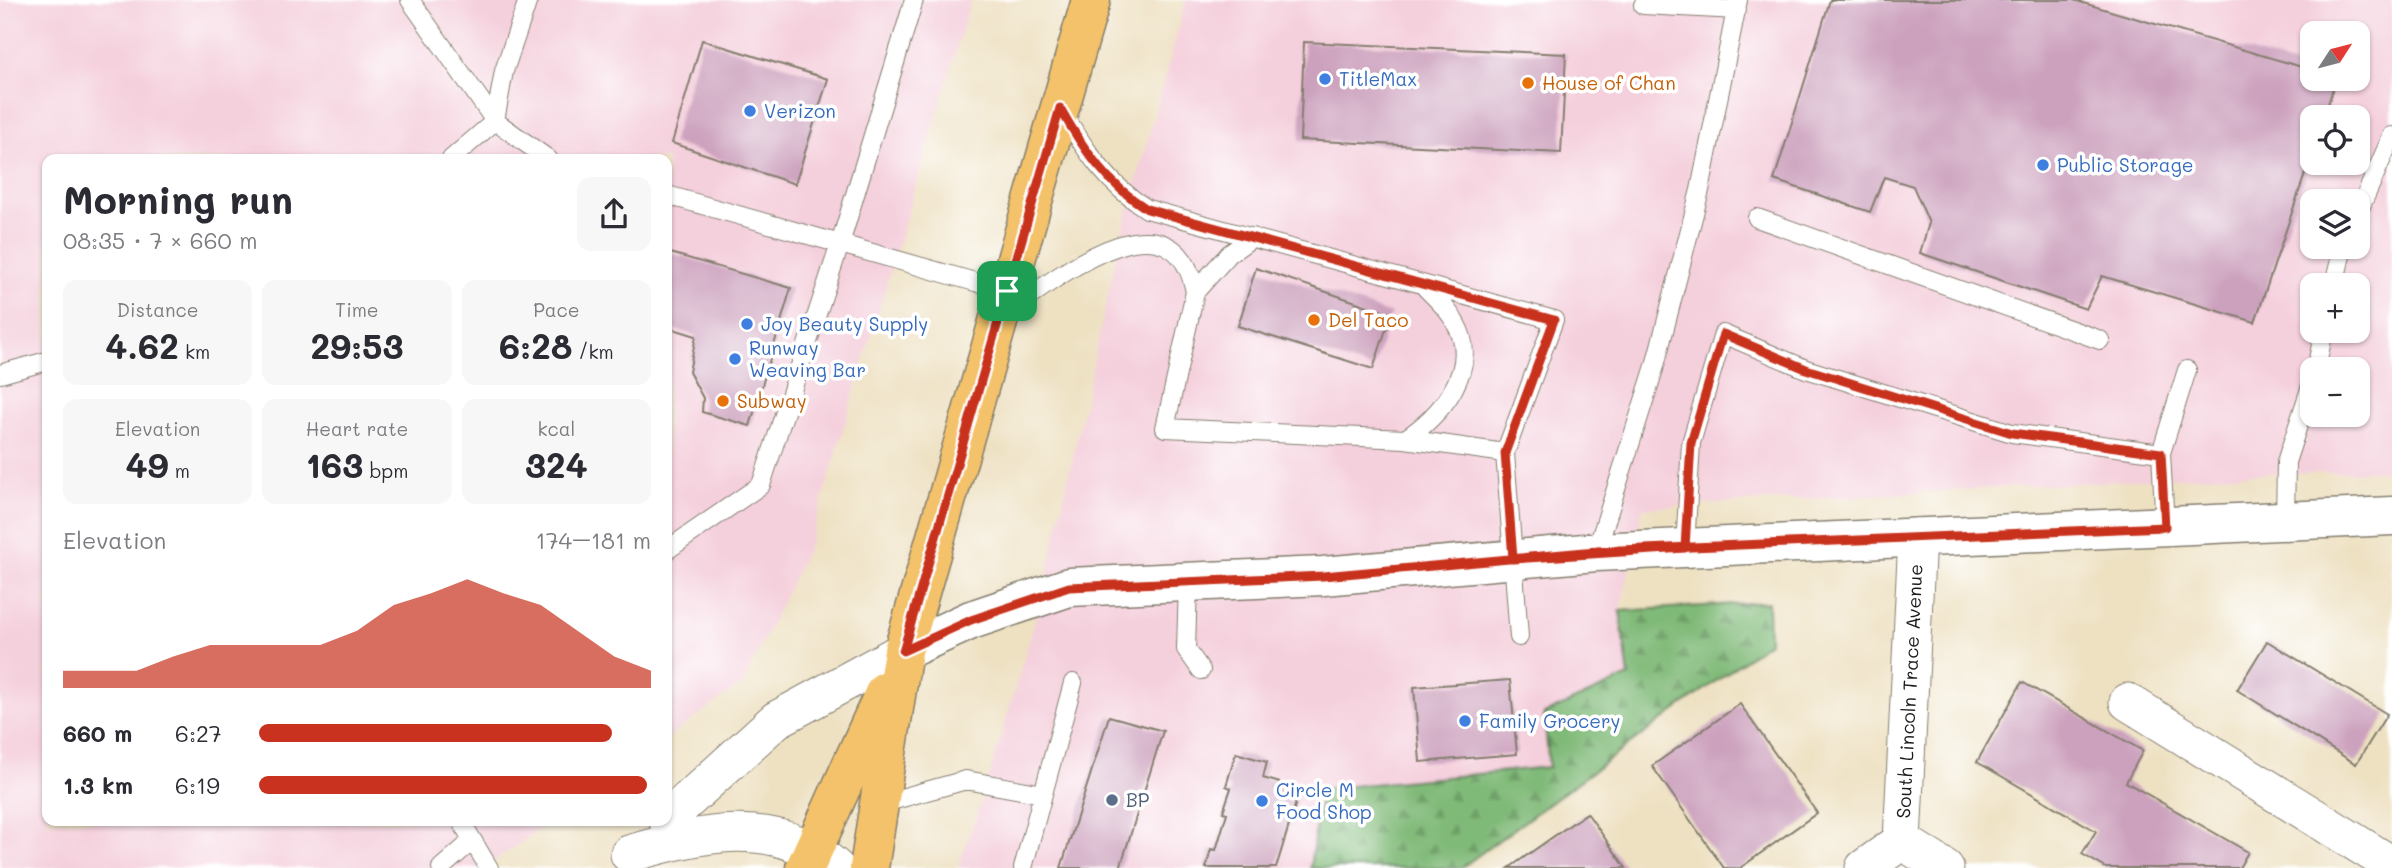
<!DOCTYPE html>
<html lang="en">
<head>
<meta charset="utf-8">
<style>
	:root { --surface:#fff; --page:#f7f7f7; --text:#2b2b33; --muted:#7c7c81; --accent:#c8321e }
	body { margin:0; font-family:Mali,sans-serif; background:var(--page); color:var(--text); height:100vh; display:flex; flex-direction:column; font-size:26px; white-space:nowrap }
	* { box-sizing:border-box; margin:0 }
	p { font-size:23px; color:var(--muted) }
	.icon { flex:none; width:38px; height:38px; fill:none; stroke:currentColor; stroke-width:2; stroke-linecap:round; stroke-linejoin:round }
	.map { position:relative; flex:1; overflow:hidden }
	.sheet { position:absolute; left:42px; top:154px; width:630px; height:672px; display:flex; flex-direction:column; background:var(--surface); border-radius:14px; box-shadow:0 2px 5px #0004 }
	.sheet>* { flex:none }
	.needle { width:46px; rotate:54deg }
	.tools { position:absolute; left:2300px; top:21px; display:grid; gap:14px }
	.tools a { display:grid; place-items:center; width:70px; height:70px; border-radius:14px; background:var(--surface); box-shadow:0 2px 5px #0004; font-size:35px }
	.pin { position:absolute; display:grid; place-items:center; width:60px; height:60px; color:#fff; margin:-30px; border-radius:14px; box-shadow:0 4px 10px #0006 }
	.round { display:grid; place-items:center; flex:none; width:74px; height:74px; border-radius:14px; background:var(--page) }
	.summary { display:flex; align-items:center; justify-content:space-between; height:119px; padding:0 21px }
	h1 { font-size:38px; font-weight:700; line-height:52px }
	.metrics { display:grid; grid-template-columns:repeat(3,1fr); gap:10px; height:119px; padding:7px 21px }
	.metrics div { display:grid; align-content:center; border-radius:14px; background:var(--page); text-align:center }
	.metrics b { font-size:35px; font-weight:700 }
	.metrics small { font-size:19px; font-weight:400 }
	.metrics p { font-size:19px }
	.chart { height:196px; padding:14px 21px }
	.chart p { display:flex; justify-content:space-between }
	.chart svg { width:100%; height:126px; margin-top:7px; fill:var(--accent); opacity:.7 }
	ul { padding:0 21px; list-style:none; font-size:23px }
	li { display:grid; grid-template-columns:112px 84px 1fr; align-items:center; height:52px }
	li i { height:18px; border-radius:9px; background:var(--accent) }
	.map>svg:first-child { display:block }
</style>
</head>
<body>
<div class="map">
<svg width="2392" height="868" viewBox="0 0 2392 868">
	<defs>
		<pattern id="forest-firs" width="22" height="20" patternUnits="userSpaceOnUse" patternTransform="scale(1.75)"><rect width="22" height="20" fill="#80ba78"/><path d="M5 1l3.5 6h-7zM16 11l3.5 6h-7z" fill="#6e9f67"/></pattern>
	</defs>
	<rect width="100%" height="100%" fill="#fff"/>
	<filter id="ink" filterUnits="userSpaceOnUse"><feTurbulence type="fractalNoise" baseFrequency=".0143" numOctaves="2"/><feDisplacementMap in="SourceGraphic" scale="14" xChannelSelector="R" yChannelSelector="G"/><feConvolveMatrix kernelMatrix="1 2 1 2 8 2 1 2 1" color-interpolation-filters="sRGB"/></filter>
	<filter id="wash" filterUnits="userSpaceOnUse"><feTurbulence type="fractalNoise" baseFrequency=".00686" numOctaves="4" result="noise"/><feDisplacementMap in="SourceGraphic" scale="28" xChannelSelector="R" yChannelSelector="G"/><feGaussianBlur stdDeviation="1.57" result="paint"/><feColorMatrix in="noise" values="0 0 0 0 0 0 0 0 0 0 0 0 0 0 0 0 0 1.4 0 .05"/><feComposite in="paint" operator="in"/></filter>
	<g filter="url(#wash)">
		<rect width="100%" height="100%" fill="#eee1c2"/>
		<path fill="#f4cfdc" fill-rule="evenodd" d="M0,0H971L808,548L742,684L667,738V159H47V821H551L489,865L491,868H0Z
			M1186,0H2392V471L2240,474L1643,508L1620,611L1629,676L1544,714L1549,767L1321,789L1310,868H958L987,784L1043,594L1119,244ZM2312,33H2357V79H2312ZM2312,117H2357V163H2312ZM2312,201H2357V247H2312ZM2312,285H2357V331H2312ZM2312,369H2357V415H2312Z"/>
		<path fill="url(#forest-firs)" stroke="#4e6b4a" stroke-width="2" d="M1768,602L1769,642L1461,868H1310L1321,789L1549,767L1544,714L1629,676L1620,611Z"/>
		<g id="blocks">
			<path fill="#cca1bd" d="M1830,0H2073L2312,70V79H2336L2324,117H2312V153L2255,322L2102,276L2086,309L1920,253L1929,223L1913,186L1884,177L1870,212L1774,180Z
				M702,40L828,79L795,184L672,143Z
				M1304,42L1566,54L1561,153L1300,140Z
				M667,252L791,288L750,426L702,412L703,398L689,372L696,336L667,327Z
				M1256,268L1391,314L1373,369L1238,326Z
				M2267,641L2387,714L2356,764L2237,690Z
				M1510,680L1517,754L1420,762L1414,687Z
				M2022,682L2143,751L2126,782L2248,852L2239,868H2106L2082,854L2096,831L1977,762Z
				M1740,704L1817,813L1740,868H1724L1652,766Z
				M1109,716L1163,731L1120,868H1061Z
				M1236,753L1267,762L1263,778L1300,789L1276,868H1206L1211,849L1216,850L1227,813L1223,812L1231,788L1226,786Z
				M1587,813L1626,868H1509Z"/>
		</g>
	</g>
	<g filter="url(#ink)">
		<use href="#blocks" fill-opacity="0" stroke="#857e6f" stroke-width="2"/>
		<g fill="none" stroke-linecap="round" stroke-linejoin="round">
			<defs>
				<path id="service" d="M410,0L495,121L548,159
					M1643,5L1737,10
					M1062,111C1085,150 1108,185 1147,209L1554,320L1505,453L1519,637
					M451,159L495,121L504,71L528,0
					M667,195L1007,291
					M2357,215L2392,136
					M1757,218L2100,340
					M2334,285L2343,247
					M1195,292L1229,254L1253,237
					M1007,313C1054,279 1174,182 1195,292L1165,428L1405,439L1505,453
					M2316,369L2324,331
					M0,374L47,361
					M1405,439C1440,417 1481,368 1456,324C1449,309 1435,298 1424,286
					M2285,521L2286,462L2312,383
					M2165,527L2161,453L2187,370
					M1685,548L1691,443L1723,334L1806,369L2012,433L2161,453
					M667,550L761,485L840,244L914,0
					M1596,552L1655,366L1700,190L1738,0
					M1188,583L1186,649L1201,670
					M880,804L966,780L1043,794
					M461,821L489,868
					M441,868L472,841
					M1023,868L1073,683"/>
				<g id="minor">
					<path d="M2128,702L2392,865"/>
					<path d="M667,819L776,720L903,651"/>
					<path id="s1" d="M1902,841L1917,537"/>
					<path d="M1902,841L1945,868"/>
					<path d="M629,854C698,833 776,815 836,868"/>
					<path d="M1864,868L1902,841"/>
				</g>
				<path id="tertiary" d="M903,651L971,620L1069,587L1323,576L1596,552L2392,516"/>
				<path id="primary" d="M805,868L885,691
					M869,868L903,651L1091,0"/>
			</defs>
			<use href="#service" stroke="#857e6f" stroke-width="20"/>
			<use href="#minor" stroke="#857e6f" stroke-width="39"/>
			<use href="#tertiary" stroke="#857e6f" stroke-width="41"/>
			<use href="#primary" stroke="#857e6f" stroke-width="41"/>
			<use href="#service" stroke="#fff" stroke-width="18"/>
			<use href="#minor" stroke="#fff" stroke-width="37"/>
			<use href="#tertiary" stroke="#fff" stroke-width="38"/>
			<use href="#primary" stroke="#f3c26a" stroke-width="38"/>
		</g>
	</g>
	<g fill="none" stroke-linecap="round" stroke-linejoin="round" filter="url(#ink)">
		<defs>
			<path id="route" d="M1007,291L903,651L971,620L1069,587L1323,576L1596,551L2165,527L2161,453L2012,433L1806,369L1723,334L1691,443L1685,548L1513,559L1505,453L1554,320L1147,209C1107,184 1083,149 1060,108L1007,291"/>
		</defs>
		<use href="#route" stroke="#fff" stroke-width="14"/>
		<use href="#route" stroke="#c8321e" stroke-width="9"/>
	</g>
	<g fill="#3f7fe0" stroke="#fff" stroke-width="2.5">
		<circle cx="1325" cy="79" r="7"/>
		<circle cx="750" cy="111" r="7"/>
		<circle cx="2043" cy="165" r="7"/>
		<circle cx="747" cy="324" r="7"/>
		<circle cx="735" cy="359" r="7"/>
		<circle cx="1465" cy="721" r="7"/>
		<circle cx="1262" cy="801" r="7"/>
	</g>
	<g fill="#e8710a" stroke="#fff" stroke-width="2.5">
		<circle cx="1528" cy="83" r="7"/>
		<circle cx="1314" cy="320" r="7"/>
		<circle cx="723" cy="401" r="7"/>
	</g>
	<circle fill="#5c6f8a" stroke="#fff" stroke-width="2.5" cx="1112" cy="800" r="7"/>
	<g text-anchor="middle" stroke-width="7" stroke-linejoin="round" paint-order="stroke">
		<g font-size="19" fill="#366cbe" stroke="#fff" text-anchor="start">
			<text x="1339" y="86">TitleMax</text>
			<text x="764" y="118">Verizon</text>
			<text x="2057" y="172">Public Storage</text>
			<text x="761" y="331">Joy Beauty Supply</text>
			<text x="749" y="355">Runway<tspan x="749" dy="22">Weaving Bar</tspan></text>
			<text x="1479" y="728">Family Grocery</text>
			<text x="1276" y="797">Circle M<tspan x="1276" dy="22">Food Shop</tspan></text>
		</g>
		<g font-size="19" fill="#c56008" stroke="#fff" text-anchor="start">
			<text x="1542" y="90">House of Chan</text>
			<text x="1328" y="327">Del Taco</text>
			<text x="737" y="408">Subway</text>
		</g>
		<g font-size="19" fill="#1c1c1c" stroke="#fff">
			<text dy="7" stroke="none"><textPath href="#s1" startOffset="150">South Lincoln Trace Avenue</textPath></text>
		</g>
		<g font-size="19" fill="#4e5e75" stroke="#fff" text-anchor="start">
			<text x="1126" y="807">BP</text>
		</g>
	</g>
</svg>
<div class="tools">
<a><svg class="needle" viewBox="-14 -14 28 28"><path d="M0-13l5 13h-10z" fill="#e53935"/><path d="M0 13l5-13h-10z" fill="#7c7c81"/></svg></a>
<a><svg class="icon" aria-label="locate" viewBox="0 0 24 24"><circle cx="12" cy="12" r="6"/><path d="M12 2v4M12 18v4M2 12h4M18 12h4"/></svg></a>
<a><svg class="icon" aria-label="layers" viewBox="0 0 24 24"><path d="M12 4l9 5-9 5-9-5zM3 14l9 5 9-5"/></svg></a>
<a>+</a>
<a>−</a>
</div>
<div class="pin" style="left:1007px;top:291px;background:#1e9e55"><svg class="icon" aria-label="arrive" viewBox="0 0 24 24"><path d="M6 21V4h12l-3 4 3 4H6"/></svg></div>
<section class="sheet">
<div class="summary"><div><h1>Morning run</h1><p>08:35 · 7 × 660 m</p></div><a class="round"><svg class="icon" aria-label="share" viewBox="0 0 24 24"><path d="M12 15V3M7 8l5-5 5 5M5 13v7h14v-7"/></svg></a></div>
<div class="metrics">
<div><p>Distance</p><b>4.62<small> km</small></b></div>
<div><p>Time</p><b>29:53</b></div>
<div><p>Pace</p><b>6:28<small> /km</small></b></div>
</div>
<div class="metrics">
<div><p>Elevation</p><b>49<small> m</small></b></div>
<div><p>Heart rate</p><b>163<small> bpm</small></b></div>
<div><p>kcal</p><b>324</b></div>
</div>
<div class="chart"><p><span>Elevation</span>174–181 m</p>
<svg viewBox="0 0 160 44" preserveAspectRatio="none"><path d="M0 44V38L10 38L20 38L30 33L40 29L50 29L60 29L70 29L80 24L90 15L100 11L110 6L120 11L130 15L140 24L150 33L160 38V44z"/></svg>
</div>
<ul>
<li><b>660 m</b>6:27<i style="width:90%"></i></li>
<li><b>1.3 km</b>6:19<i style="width:99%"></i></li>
</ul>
</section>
</div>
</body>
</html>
